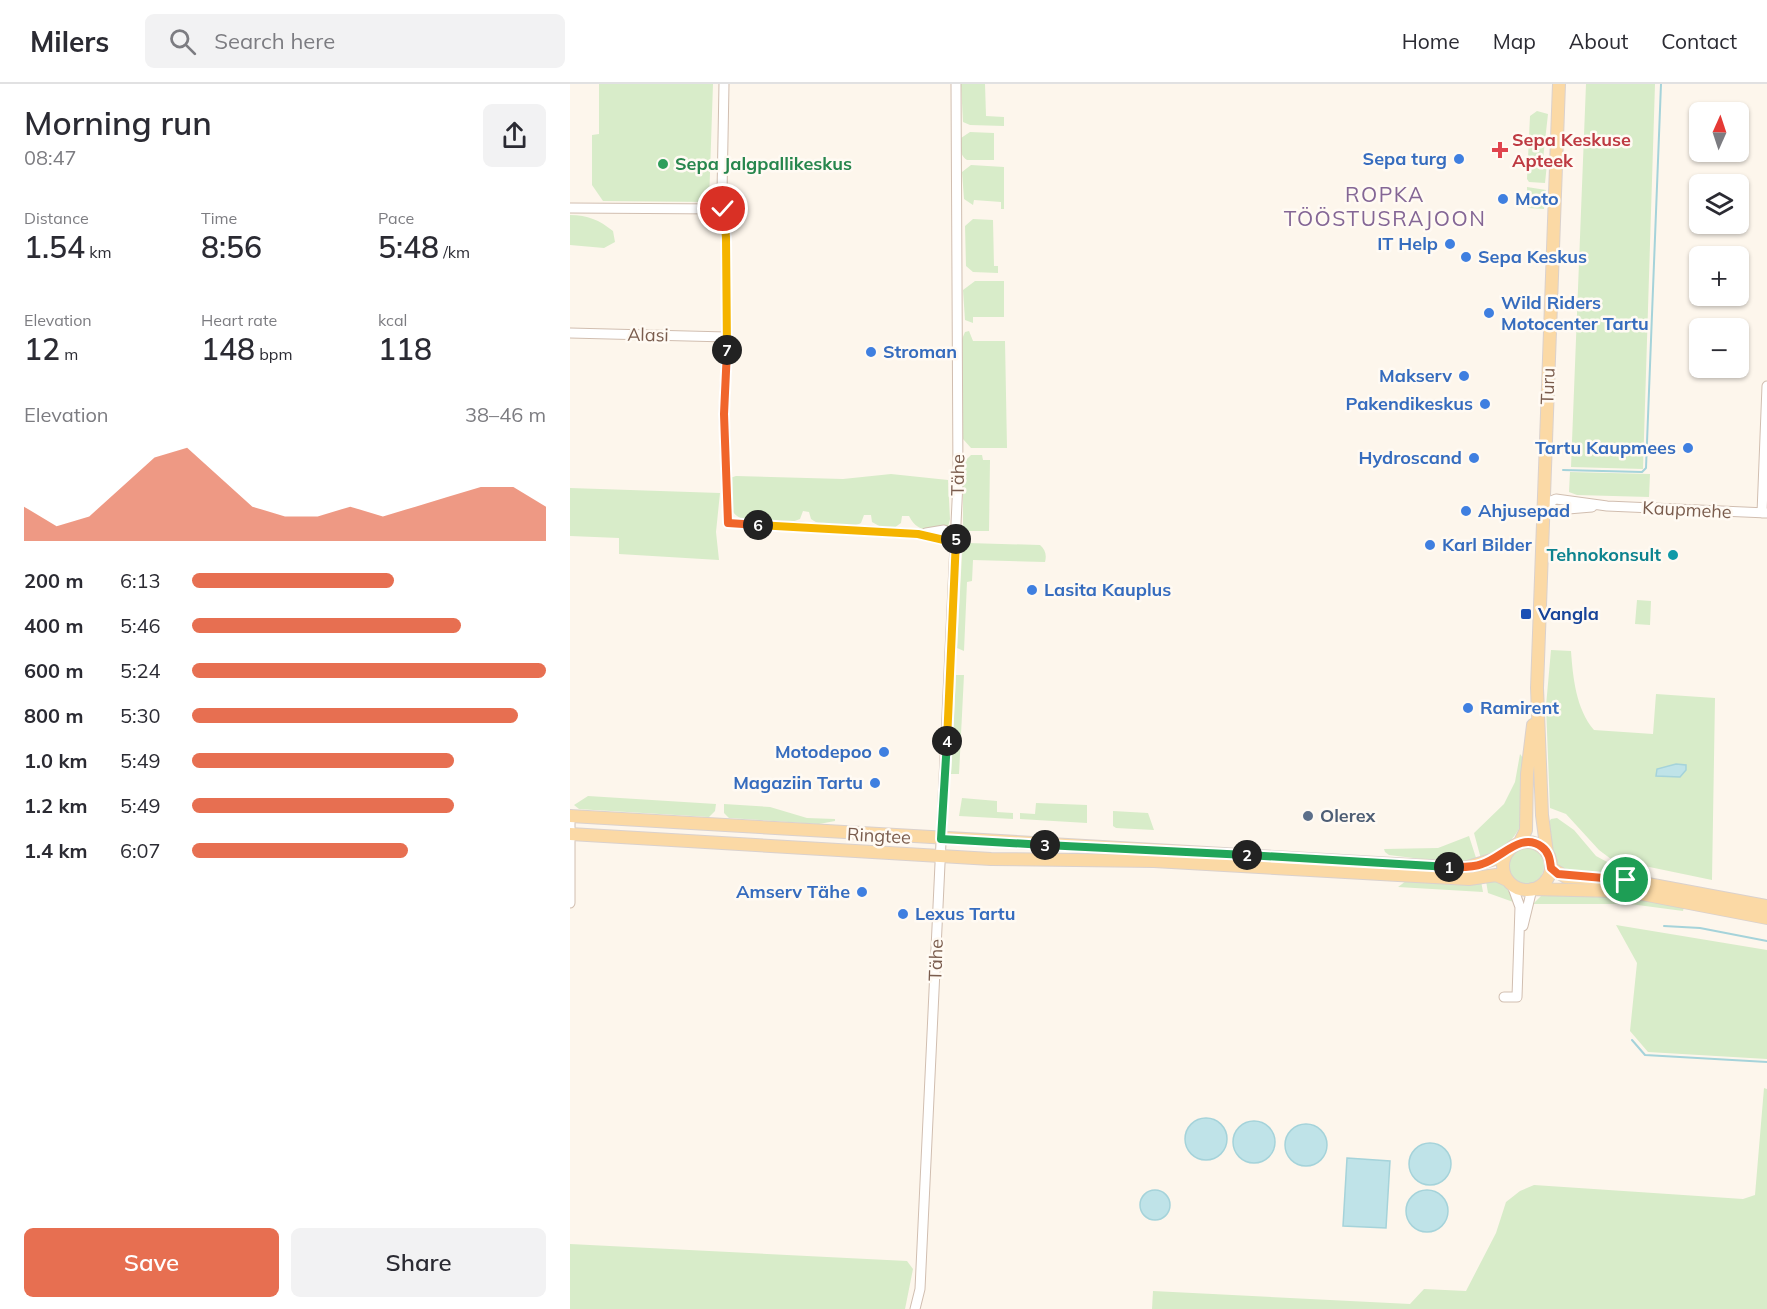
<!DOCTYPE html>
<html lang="en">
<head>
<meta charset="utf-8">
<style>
	:root { --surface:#fff; --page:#f2f2f3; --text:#2b2b33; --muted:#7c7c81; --line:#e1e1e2; --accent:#e76f51 }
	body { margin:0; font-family:Mulish,sans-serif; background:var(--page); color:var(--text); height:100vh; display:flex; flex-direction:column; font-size:22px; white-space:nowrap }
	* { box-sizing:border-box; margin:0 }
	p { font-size:20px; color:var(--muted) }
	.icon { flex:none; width:33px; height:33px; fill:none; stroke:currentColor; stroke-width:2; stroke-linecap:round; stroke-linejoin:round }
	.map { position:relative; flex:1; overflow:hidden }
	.details { display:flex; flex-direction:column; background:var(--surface); width:570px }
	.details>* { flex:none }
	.needle { width:39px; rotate:3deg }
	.buttons { position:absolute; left:1119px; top:18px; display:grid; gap:12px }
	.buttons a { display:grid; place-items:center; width:60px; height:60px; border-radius:9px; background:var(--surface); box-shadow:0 2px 4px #0004; font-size:30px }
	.pin { position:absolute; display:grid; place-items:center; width:51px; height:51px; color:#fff; margin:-26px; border:3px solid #fff; border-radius:50%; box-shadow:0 2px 6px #0007 }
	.km { position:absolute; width:30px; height:30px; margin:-15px; border-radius:50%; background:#222; color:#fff; font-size:16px; line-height:30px; text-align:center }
	.round { display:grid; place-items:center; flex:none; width:63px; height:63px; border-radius:9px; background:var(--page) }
	.overview { display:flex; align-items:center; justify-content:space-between; height:102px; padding:0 24px }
	h1 { font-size:33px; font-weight:600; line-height:45px }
	.metrics { display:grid; grid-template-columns:repeat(3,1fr); gap:9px; height:102px; padding:6px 24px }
	.metrics div { display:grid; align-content:center }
	.metrics b { font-size:30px; font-weight:600 }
	.metrics small { font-size:16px; font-weight:400 }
	.metrics p { font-size:16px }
	.chart { height:168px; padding:12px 24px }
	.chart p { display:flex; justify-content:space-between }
	.chart svg { width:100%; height:108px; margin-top:6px; fill:var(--accent); opacity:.7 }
	.cta { display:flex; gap:12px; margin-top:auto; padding:12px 24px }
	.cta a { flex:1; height:69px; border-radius:9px; background:var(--accent); color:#fff; font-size:24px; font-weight:600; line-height:69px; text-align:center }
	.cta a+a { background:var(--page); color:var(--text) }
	ul { padding:0 24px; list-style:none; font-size:20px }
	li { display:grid; grid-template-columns:96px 72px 1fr; align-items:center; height:45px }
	li i { height:15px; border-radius:8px; background:var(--accent) }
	header { display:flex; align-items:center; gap:36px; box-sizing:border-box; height:84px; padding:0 30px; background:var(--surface); border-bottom:2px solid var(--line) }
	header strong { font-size:28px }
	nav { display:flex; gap:33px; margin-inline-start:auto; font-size:21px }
	.search { width:420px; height:54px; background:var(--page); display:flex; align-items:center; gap:15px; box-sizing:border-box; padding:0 21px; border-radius:9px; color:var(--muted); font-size:22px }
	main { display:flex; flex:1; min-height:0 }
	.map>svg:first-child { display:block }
</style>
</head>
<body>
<header>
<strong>Milers</strong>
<div class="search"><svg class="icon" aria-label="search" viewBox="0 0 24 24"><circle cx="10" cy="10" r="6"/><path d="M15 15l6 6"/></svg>Search here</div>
<nav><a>Home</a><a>Map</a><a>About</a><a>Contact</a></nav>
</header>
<main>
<section class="details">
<div class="overview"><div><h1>Morning run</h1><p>08:47</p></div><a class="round"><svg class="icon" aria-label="share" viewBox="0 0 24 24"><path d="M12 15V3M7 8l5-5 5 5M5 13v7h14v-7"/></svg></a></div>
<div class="metrics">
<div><p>Distance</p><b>1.54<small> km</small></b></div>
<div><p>Time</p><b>8:56</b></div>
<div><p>Pace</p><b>5:48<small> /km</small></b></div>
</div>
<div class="metrics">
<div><p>Elevation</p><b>12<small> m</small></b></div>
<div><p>Heart rate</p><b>148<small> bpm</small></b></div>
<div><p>kcal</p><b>118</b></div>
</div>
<div class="chart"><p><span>Elevation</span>38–46 m</p>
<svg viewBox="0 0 160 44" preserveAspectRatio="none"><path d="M0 44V30L10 38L20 34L30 22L40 10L50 6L60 18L70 30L80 34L90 34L100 30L110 34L120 30L130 26L140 22L150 22L160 30V44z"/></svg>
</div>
<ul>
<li><b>200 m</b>6:13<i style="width:57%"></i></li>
<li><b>400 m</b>5:46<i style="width:76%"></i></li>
<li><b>600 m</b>5:24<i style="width:100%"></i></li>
<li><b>800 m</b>5:30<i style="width:92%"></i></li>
<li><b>1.0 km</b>5:49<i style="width:74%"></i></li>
<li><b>1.2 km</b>5:49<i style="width:74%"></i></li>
<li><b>1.4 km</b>6:07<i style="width:61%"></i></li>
</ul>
<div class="cta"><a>Save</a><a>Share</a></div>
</section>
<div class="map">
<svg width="1197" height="1225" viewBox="0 0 1197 1225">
	<rect width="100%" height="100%" fill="#fdf6ec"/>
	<path fill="#d8ecc9" d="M29,0H143L139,118L33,117L22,101V51L29,50Z
		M391,0H415L416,32L434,33V42L400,41L393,38Z
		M1016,0H1085L1073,385L1001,383Z
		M967,27L978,30L973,75L977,80L975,99L959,98L957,95L960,32Z
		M400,48L424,49V76H397C389,71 391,64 391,54Z
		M401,81L434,83V125H431V118L404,116L403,121L394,115L392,88Z
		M957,103L976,106L974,125L958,124Z
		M0,131C18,131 29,136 43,147L45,158L34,164L0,161Z
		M403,135L423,136L424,182H428V189L403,188L396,182L395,142Z
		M405,197H434V233H403V239L395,236L393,206Z
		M399,247L403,257H435L437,364H401L393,355L392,255L395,248Z
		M401,371H412L413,376H420L419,447H395L393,443V379Z
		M1000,388L1080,390L1079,413L1007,411L999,408Z
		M321,390L378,396L380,435L378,443C361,447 347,449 339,432H332L331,439L324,444L311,443L302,438L301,431H294L291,439C279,445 252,444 241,435L239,428L233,427L230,435L222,438C206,438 165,443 161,423C159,414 160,403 160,394L166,392L273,395Z
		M0,404L150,409L146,448L149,476L49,470V454L0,452Z
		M398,459L470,461C475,465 477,471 475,478L403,476L402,497L397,498L394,567L387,564L392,470Z
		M1067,516L1081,517L1080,541L1065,540Z
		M981,566L1001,567C1003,594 1006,625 1024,646L1083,650L1086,610L1145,614L1142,796L1041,775L1029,766L996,730L980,724L976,622Z
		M386,591H394L389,690H381Z
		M950,670L953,674L952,736C947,756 929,768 911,775L904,749L934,720L945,698Z
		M18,712L146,720L145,727L139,733L24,726L9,725L4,721Z
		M392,714L427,717V728L443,729V735L389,732Z
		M466,719L517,721V739L450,735V729L465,730Z
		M154,720L200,723L237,734L265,735V737L249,740L159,734L154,729Z
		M543,727L578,729L584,746L546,744L543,742Z
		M987,734L1004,746L1026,772L1054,787L1055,792L999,788L987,782L977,741L981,735Z
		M899,752L907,777L883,779L819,771L815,768L814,765L868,764Z
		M938 782a18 18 0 1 1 36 0a18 18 0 1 1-36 0Z
		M927,796L939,806L946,819L918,809L916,797Z
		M836,797H911L913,808L828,803Z
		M995,810L1067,815L1114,823L1113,827L1060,820H963L971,812Z
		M1046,841L1197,866V975L1078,968L1060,947L1067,879Z
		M1194,1004L1197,1005V1225H582L583,1207L840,1220L854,1205L896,1207L926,1149L936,1118L950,1107L964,1101L1173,1115L1185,1111Z
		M0,1160L337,1177L343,1185L335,1225H0Z"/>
	<path fill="#bfe3e8" stroke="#a5d3da" stroke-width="1.5" d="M1106,680L1116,681V686L1110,693L1086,692L1087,685Z
		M615 1055a21 21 0 1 1 42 0a21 21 0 1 1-42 0Z
		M663 1058a21 21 0 1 1 42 0a21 21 0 1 1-42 0Z
		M715 1061a21 21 0 1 1 42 0a21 21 0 1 1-42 0Z
		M839 1080a21 21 0 1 1 42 0a21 21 0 1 1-42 0Z
		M777,1074L820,1077L816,1144L773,1142Z
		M570 1121a15 15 0 1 1 30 0a15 15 0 1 1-30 0Z
		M836 1127a21 21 0 1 1 42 0a21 21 0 1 1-42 0Z"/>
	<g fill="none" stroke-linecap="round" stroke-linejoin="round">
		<path stroke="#a5d3da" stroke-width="2" d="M993,386L1072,388L1076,384L1091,0
			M1094,842L1130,844L1197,857
			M1062,956L1075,971L1197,978"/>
		<defs>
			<path id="minor" d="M154,0L152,109L156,153L157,264L154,330L158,439L348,450L374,456L386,452
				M0,124L153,125
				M0,249L157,253
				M974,420L986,415L1037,422L1197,429
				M974,420L986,426L1022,423
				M1192,429L1197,302
				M356,449L374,446L386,452
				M0,731V819
				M953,842L962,805
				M934,913H947L950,823L942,801
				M345,1225L350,1205L388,397L386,0"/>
			<path id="major" d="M0,732L894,784L925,775L937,767
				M0,750L421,775L584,777L899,795L926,791L937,796
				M933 782a24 24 0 1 1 48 0a24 24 0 1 1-48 0Z
				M950,758L956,746L957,690L963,641
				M977,769L972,731L967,604L989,0
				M981,784L996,793L1056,796L1197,822
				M962,805L1046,807L1072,810L1197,834"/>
		</defs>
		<use href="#minor" stroke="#d1beb0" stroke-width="11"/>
		<use href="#major" stroke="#dad1cd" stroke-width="14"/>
		<use href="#minor" stroke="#fff" stroke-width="9"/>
		<use href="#major" stroke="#fbd9a5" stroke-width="12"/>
	</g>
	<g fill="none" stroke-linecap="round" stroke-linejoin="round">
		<defs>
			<path id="split-1" d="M879,783C891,783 902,784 912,780C932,774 951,747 972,763C979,768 980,776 981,784L988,790L1056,796"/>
			<path id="split-2" d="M677,771L879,783"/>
			<path id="split-3" d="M475,761L677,771"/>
			<path id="split-4" d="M377,657L371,755L475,761"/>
			<path id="split-5" d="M377,657L386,455"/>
			<path id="split-6" d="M188,441L348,450L374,456L386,452V455"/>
			<path id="split-7" d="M157,266L154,330L158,439L188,441"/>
			<path id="split-8" d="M153,125L156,153L157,266"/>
		</defs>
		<use href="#split-1" stroke="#fff" stroke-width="12"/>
		<use href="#split-2" stroke="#fff" stroke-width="12"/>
		<use href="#split-3" stroke="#fff" stroke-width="12"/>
		<use href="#split-4" stroke="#fff" stroke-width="12"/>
		<use href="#split-5" stroke="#fff" stroke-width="12"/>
		<use href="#split-6" stroke="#fff" stroke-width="12"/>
		<use href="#split-7" stroke="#fff" stroke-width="12"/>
		<use href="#split-8" stroke="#fff" stroke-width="12"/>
		<use href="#split-1" stroke="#f0652b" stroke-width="8"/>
		<use href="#split-2" stroke="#22a559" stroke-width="8"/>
		<use href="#split-3" stroke="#22a559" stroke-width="8"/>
		<use href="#split-4" stroke="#22a559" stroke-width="8"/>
		<use href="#split-5" stroke="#f5b400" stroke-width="8"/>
		<use href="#split-6" stroke="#f5b400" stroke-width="8"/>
		<use href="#split-7" stroke="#f0652b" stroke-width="8"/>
		<use href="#split-8" stroke="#f5b400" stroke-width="8"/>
	</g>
	<path fill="#e0444e" stroke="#fffaf3" stroke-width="2" d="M927 57h6v6h6v6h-6v6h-6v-6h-6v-6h6z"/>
	<g fill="#3f7fe0" stroke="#fffaf3" stroke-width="2">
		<circle cx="889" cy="75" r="6"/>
		<circle cx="933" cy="115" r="6"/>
		<circle cx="880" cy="160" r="6"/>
		<circle cx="896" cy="173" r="6"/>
		<circle cx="919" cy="229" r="6"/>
		<circle cx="301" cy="268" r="6"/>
		<circle cx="894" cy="292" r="6"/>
		<circle cx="915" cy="320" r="6"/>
		<circle cx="1118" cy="364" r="6"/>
		<circle cx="904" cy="374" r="6"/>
		<circle cx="896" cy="427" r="6"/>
		<circle cx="860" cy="461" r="6"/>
		<circle cx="462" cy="506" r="6"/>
		<circle cx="898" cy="624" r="6"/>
		<circle cx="314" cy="668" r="6"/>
		<circle cx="305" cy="699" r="6"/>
		<circle cx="292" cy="808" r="6"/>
		<circle cx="333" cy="830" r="6"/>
	</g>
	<circle fill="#2e9e5b" stroke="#fffaf3" stroke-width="2" cx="93" cy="80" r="6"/>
	<circle fill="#0f9aa8" stroke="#fffaf3" stroke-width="2" cx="1103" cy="471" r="6"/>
	<rect fill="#1a4fb4" stroke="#fffaf3" stroke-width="2" x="950" y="524" width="12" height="12" rx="3"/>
	<circle fill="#5c6f8a" stroke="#fffaf3" stroke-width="2" cx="738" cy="732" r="6"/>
	<g text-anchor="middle" stroke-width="5" stroke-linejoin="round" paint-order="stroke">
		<g font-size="18" font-weight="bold" fill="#be3a42" stroke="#fffaf3" text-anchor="start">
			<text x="942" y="62">Sepa Keskuse<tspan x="942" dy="21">Apteek</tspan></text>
		</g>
		<g font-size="18" font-weight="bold" fill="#366cbe" stroke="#fffaf3" text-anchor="end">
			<text x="877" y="81">Sepa turg</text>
			<text x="945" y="121" text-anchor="start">Moto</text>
			<text x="868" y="166">IT Help</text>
			<text x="908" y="179" text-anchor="start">Sepa Keskus</text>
			<text x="931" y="225" text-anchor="start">Wild Riders<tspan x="931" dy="21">Motocenter Tartu</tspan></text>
			<text x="313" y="274" text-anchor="start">Stroman</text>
			<text x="882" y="298">Makserv</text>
			<text x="903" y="326">Pakendikeskus</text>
			<text x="1106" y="370">Tartu Kaupmees</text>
			<text x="892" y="380">Hydroscand</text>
			<text x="908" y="433" text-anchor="start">Ahjusepad</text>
			<text x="872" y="467" text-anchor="start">Karl Bilder</text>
			<text x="474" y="512" text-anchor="start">Lasita Kauplus</text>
			<text x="910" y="630" text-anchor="start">Ramirent</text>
			<text x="302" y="674">Motodepoo</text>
			<text x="293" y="705">Magaziin Tartu</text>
			<text x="280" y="814">Amserv Tähe</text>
			<text x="345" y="836" text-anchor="start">Lexus Tartu</text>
		</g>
		<g font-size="18" font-weight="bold" fill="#27864d" stroke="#fffaf3" text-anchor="start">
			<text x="105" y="86">Sepa Jalgpallikeskus</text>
		</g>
		<g font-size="18" fill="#7a5c4d" stroke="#fffaf3">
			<text transform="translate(78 251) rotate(1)" y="6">Alasi</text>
			<text transform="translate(978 302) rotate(-88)" y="6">Turu</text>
			<text transform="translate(388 391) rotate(-89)" y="6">Tähe</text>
			<text transform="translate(1117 426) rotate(3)" y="6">Kaupmehe</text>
			<text transform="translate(309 752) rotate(3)" y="6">Ringtee</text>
			<text transform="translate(366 876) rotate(-88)" y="6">Tähe</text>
		</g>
		<g font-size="18" font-weight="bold" fill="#0d838f" stroke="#fffaf3" text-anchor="end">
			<text x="1091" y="477">Tehnokonsult</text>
		</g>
		<g font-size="18" font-weight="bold" fill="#164399" stroke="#fffaf3" text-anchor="start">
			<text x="968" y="536">Vangla</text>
		</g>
		<g font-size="18" font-weight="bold" fill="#4e5e75" stroke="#fffaf3" text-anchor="start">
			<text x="750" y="738">Olerex</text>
		</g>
		<g font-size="21" letter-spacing="1.5" fill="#846695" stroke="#fffaf3">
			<text x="815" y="118">ROPKA<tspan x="815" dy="24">TÖÖSTUSRAJOON</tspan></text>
		</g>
	</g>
</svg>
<div class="buttons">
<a><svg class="needle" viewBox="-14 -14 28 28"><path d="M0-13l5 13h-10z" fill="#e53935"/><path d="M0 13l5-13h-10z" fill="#7c7c81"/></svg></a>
<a><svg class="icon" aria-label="layers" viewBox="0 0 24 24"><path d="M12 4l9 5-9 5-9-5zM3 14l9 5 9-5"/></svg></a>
<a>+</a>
<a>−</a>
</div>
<div class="pin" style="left:1056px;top:796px;background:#1e9e55"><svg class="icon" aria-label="arrive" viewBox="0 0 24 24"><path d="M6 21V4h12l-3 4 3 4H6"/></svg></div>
<div class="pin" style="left:153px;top:125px;background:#d93025"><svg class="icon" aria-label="check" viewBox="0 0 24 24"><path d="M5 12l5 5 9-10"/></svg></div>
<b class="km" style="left:879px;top:783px">1</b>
<b class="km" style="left:677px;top:771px">2</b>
<b class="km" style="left:475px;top:761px">3</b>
<b class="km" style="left:377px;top:657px">4</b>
<b class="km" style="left:386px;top:455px">5</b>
<b class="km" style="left:188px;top:441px">6</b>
<b class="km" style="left:157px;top:266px">7</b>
</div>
</main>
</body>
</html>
